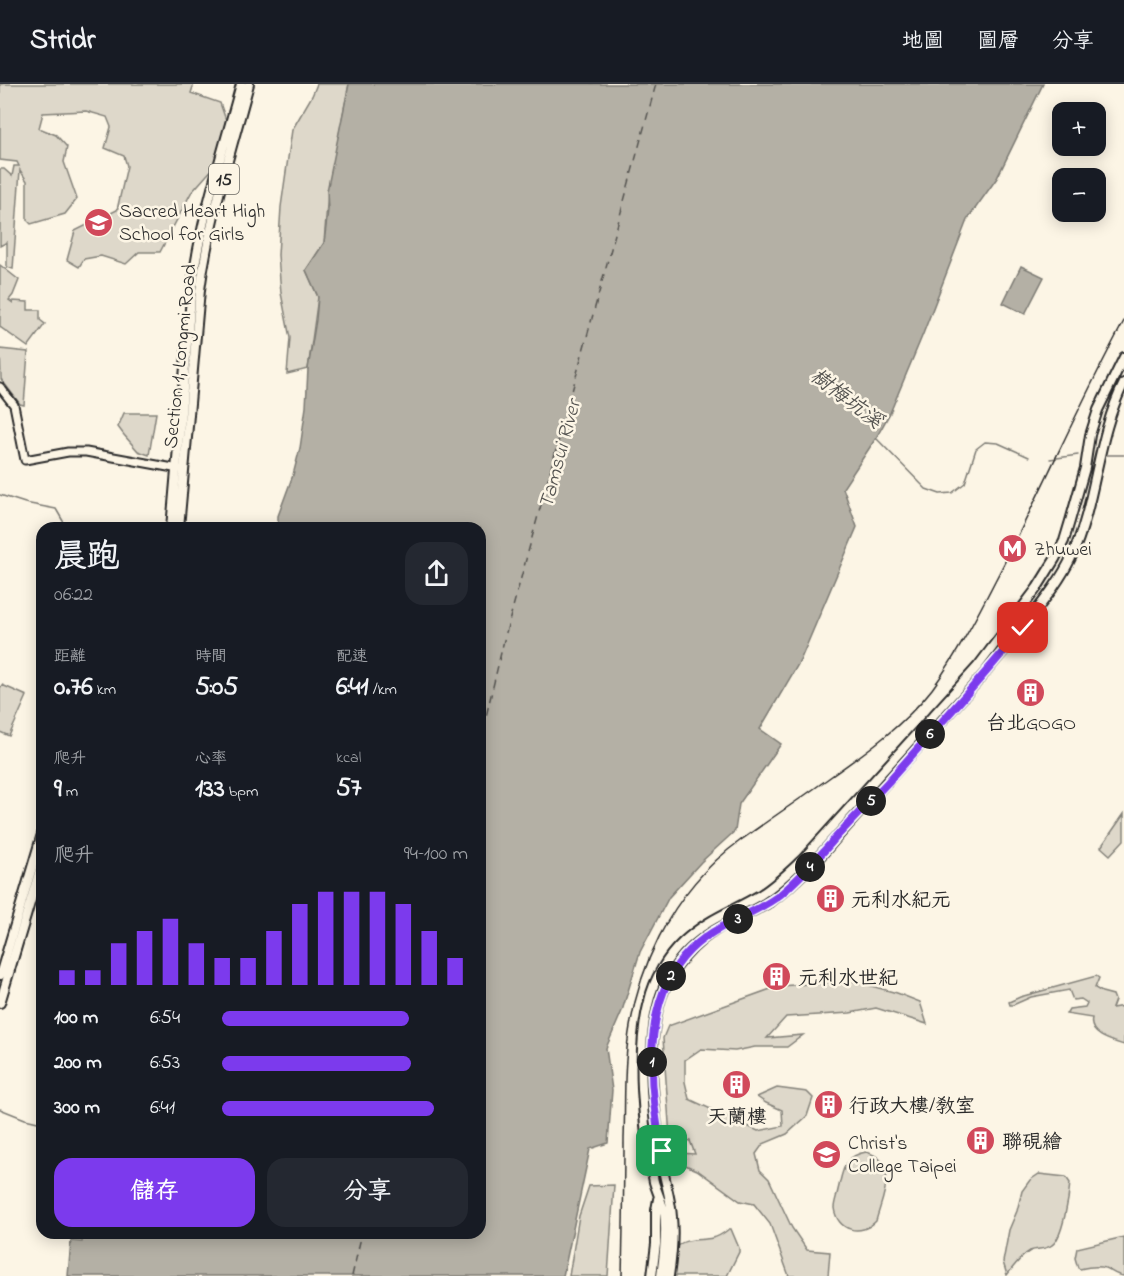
<!DOCTYPE html>
<html lang="zh-TW">
<head>
<meta charset="utf-8">
<style>
	:root { --surface:#171b24; --page:#242831; --text:#f1f3f6; --muted:#9ea1a6; --line:#363941; --accent:#7c3aed }
	body { margin:0; font-family:"Indie Flower","LXGW WenKai TC",sans-serif; background:var(--page); color:var(--text); height:100vh; display:flex; flex-direction:column; font-size:22px; white-space:nowrap }
	* { box-sizing:border-box; margin:0 }
	p { font-size:20px; color:var(--muted) }
	.icon { flex:none; width:33px; height:33px; fill:none; stroke:currentColor; stroke-width:2; stroke-linecap:round; stroke-linejoin:round }
	.map { position:relative; flex:1; overflow:hidden }
	.details { position:absolute; left:36px; top:438px; width:450px; height:717px; display:flex; flex-direction:column; background:var(--surface); border-radius:18px; box-shadow:0 3px 15px #0003 }
	.details>* { flex:none }
	.fabs { position:absolute; left:1052px; top:18px; display:grid; gap:12px }
	.fabs a { display:grid; place-items:center; width:54px; height:54px; border-radius:12px; background:var(--surface); box-shadow:0 3px 15px #0003; font-size:30px }
	.pin { position:absolute; display:grid; place-items:center; width:51px; height:51px; color:#fff; margin:-26px; border-radius:12px; box-shadow:0 3px 9px #0006 }
	.km { position:absolute; width:30px; height:30px; margin:-15px; border-radius:50%; background:#222; color:#fff; font-size:16px; line-height:30px; text-align:center }
	.round { display:grid; place-items:center; flex:none; width:63px; height:63px; border-radius:18px; background:var(--page) }
	.summary { display:flex; align-items:center; justify-content:space-between; height:102px; padding:0 18px }
	h1 { font-size:33px; font-weight:700; line-height:45px }
	.stats { display:grid; grid-template-columns:repeat(3,1fr); gap:9px; height:102px; padding:6px 18px }
	.stats div { display:grid; align-content:center }
	.stats b { font-size:26px; font-weight:700 }
	.stats small { font-size:16px; font-weight:400 }
	.stats p { font-size:16px }
	.chart { height:168px; padding:12px 18px }
	.chart p { display:flex; justify-content:space-between }
	.chart svg { width:100%; height:108px; margin-top:6px; stroke:var(--accent); stroke-width:6 }
	.button { display:flex; gap:12px; margin-top:auto; padding:12px 18px }
	.button a { flex:1; height:69px; border-radius:18px; background:var(--accent); color:#fff; font-size:24px; font-weight:700; line-height:69px; text-align:center }
	.button a+a { background:var(--page); color:var(--text) }
	ul { padding:0 18px; list-style:none; font-size:20px }
	li { display:grid; grid-template-columns:96px 72px 1fr; align-items:center; height:45px }
	li i { height:15px; border-radius:8px; background:var(--accent) }
	header { display:flex; align-items:center; gap:36px; box-sizing:border-box; height:84px; padding:0 30px; background:var(--surface); border-bottom:2px solid var(--line) }
	header strong { font-size:28px }
	nav { display:flex; gap:33px; margin-inline-start:auto; font-size:21px }
	.map>svg:first-child { display:block }
</style>
</head>
<body>
<header>
<strong>Stridr</strong>
<nav><a>地圖</a><a>圖層</a><a>分享</a></nav>
</header>
<div class="map">
<svg width="1124" height="1192" viewBox="0 0 1124 1192">
	<rect width="100%" height="100%" fill="#fcf5e5"/>
	<filter id="ink" filterUnits="userSpaceOnUse"><feTurbulence type="fractalNoise" baseFrequency=".0167" numOctaves="2"/><feDisplacementMap in="SourceGraphic" scale="12" xChannelSelector="R" yChannelSelector="G"/><feConvolveMatrix kernelMatrix="1 2 1 2 8 2 1 2 1" color-interpolation-filters="sRGB"/></filter>
	<g filter="url(#ink)">
		<path fill="#ded8ca" stroke="#84827a" stroke-width="1.5" d="M0,0H194L191,9L220,19L226,36L215,82L191,109L160,168H139L126,180L101,172L84,175L79,183L67,176L75,147L117,126L127,82L124,72L105,64L111,43L107,33L86,27L43,29L39,44L56,51L67,63L64,78L77,115L65,130L31,140L27,136V97L20,86L13,185L7,183V158L0,162V85H4L12,92L14,82H19L17,78L0,76Z
			M317,0H349L328,107L324,159L306,186L318,213L308,285L287,290L290,254L281,209L278,171L281,123L292,46L312,12Z
			M0,181L19,196L13,211L9,216L13,219V217L28,218V226H40V236L45,240L28,263L0,243V227L1,225L0,226Z
			M0,265L28,268L24,321L20,320L1,295Z
			M124,329H156L149,371L138,367L124,351L118,343Z
			M2,601L27,612L9,652L0,648V604Z
			M1124,730V756L1110,771L1101,763Z
			M1096,892L1099,894L1095,904L1102,908L1113,911L1115,916L1112,924L1124,922V961C1111,957 1088,951 1092,934L1066,930L1069,925L1085,923L1087,919L1081,915L1073,916L1069,906L1031,913L1013,921H1010L1009,918L1020,913Z
			M853,897L897,909L920,918L927,940L876,924L850,929L786,933L767,954L803,951L787,963H755L735,967L701,965L685,976V998L689,1015L758,1047L783,1042L782,1026L766,1019L757,1013L777,1004L807,1008L813,1014L807,1032L787,1050L763,1060L756,1070L760,1086L769,1095L792,1144L807,1166L830,1168L828,1192H789L770,1140L754,1120L740,1117L697,1086L676,1077L677,1069L695,1070L690,1057L670,1053L663,954L668,942L779,902Z
			M866,1068C901,1077 882,1114 876,1137C861,1153 837,1147 834,1124C834,1119 837,1111 838,1106C843,1086 843,1072 866,1068Z
			M1039,1090L1066,1093L1070,1099C1069,1112 1063,1154 1052,1161C1046,1166 1037,1164 1030,1167C1021,1172 1013,1183 1007,1191L1003,1178L1009,1146L1017,1127L1022,1107L1030,1096Z
			M614,1101L608,1192H569L579,1132L589,1102Z
			M729,1145H731L739,1164V1168L727,1192H672C673,1184 672,1171 676,1164C683,1153 702,1157 712,1154C719,1153 724,1149 729,1145Z
			M1124,1153V1192C1116,1192 1112,1187 1105,1184C1097,1181 1088,1183 1080,1185L1078,1184L1075,1174L1077,1164Z"/>
		<path fill="#b4b0a5" stroke="#7d7b74" stroke-width="1.5" d="M349,0H1043L997,94L967,136L923,250L890,329L876,354L843,404L857,443L800,577L760,645L781,660L739,720L735,747L701,778L669,813L640,868L622,927L606,964L612,1006L608,1059L590,1065L563,1192H68L71,1157L82,1158L83,1149H480V444H278V432L293,391L300,364L306,323L308,285L316,236L318,213L306,186L324,159L328,126L327,107Z
			M1021,182L1044,193L1025,230L1003,219Z"/>
		<g fill="none" stroke-linecap="round" stroke-linejoin="round">
			<path stroke="#7d7b74" stroke-width="1.5" d="M876,354L926,405L940,410L952,409L965,399L976,365L985,358L998,359L1029,373
				M1107,371H1124
				M1050,375L1078,371
				M0,411L25,419L56,425L67,444
				M0,1025L25,1035L42,1039"/>
			<path stroke="#545350" stroke-width="1.5" stroke-dasharray="8 6" stroke-linecap="butt" d="M480,658L504,556L656,0
				M352,1192L362,1149"/>
			<defs>
				<path id="secondary" d="M0,303L14,321L25,376L68,368H86L179,385"/>
				<path id="primary" d="M171,444L192,202C201,133 223,67 241,0
					M179,444L200,206C209,136 231,68 249,0
					M0,891L42,750
					M0,919L42,779
					M652,1192L656,1160V1126L658,1115
					M661,1192C664,1172 667,1149 664,1128C662,1118 657,1108 654,1098C643,1044 635,970 649,917C654,895 667,873 683,858C707,835 733,827 760,811C776,801 789,788 802,776L978,582L1037,504L1055,475L1064,457L1070,437L1085,384L1090,351L1098,326L1124,273
					M669,1192C672,1172 674,1153 672,1133C671,1115 665,1098 662,1080C655,1028 644,966 661,914C671,884 694,858 722,842C738,834 755,827 770,818C785,808 798,794 811,782C821,772 830,761 840,750C867,720 895,689 923,658C960,617 998,576 1032,532C1046,514 1061,495 1071,474C1097,418 1096,354 1124,299"/>
			</defs>
			<use href="#secondary" stroke="#2b2b2b" stroke-width="11"/>
			<use href="#primary" stroke="#2b2b2b" stroke-width="12"/>
			<use href="#secondary" stroke="#fcf5e5" stroke-width="7"/>
			<use href="#primary" stroke="#fcf5e5" stroke-width="8"/>
			<path stroke="#2b2b2b" stroke-width="1.5" d="M622,1192C623,1146 624,1101 624,1055C625,1029 624,1002 626,976C632,890 670,807 741,756C770,735 800,715 829,694C866,668 904,641 932,605C957,571 976,534 995,497C1040,411 1078,322 1124,237"/>
		</g>
	</g>
	<g fill="none" stroke-linecap="round" stroke-linejoin="round" filter="url(#ink)">
		<defs>
			<path id="route" d="M662,1067C651,1015 644,947 668,897C679,874 699,855 722,843C741,832 764,824 781,810C802,792 820,772 838,751C855,733 871,716 888,698C933,647 980,597 1023,544"/>
		</defs>
		<use href="#route" stroke="#fff" stroke-width="12"/>
		<use href="#route" stroke="#7c3aed" stroke-width="8"/>
	</g>
	<defs>
		<symbol id="school-disc" viewBox="-11 -11 22 22"><circle r="9.5" fill="#d1495b" stroke="#fcf5e5"/><path d="M0-5L7-2L0 1L-7-2ZM-4 1L0 2.5L4 1V4Q0 6-4 4Z" fill="#fff"/></symbol>
		<symbol id="metro-disc" viewBox="-11 -11 22 22"><circle r="9.5" fill="#d1495b" stroke="#fcf5e5"/><path d="M-5.5 5V-5H-3L0 0L3-5H5.5V5H3V-.5L0 4L-3-.5V5Z" fill="#fff"/></symbol>
		<symbol id="building-disc" viewBox="-11 -11 22 22"><circle r="9.5" fill="#d1495b" stroke="#fcf5e5"/><path d="M-4-6H4V6H1V3H-1V6H-4ZM-2.5-4.3h1.7v1.8h-1.7ZM.8-4.3h1.7v1.8H.8ZM-2.5-1h1.7V.8h-1.7ZM.8-1h1.7V.8H.8Z" fill="#fff"/></symbol>
		<symbol id="university-disc" viewBox="-11 -11 22 22"><circle r="9.5" fill="#d1495b" stroke="#fcf5e5"/><path d="M0-5L7-2L0 1L-7-2ZM-4 1L0 2.5L4 1V4Q0 6-4 4Z" fill="#fff"/></symbol>
	</defs>
	<g fill-rule="evenodd">
		<use href="#school-disc" x="82" y="122" width="33" height="33"/>
		<use href="#metro-disc" x="996" y="448" width="33" height="33"/>
		<use href="#building-disc" x="1014" y="592" width="33" height="33"/>
		<use href="#building-disc" x="814" y="798" width="33" height="33"/>
		<use href="#building-disc" x="760" y="876" width="33" height="33"/>
		<use href="#building-disc" x="720" y="984" width="33" height="33"/>
		<use href="#building-disc" x="812" y="1004" width="33" height="33"/>
		<use href="#building-disc" x="964" y="1040" width="33" height="33"/>
		<use href="#university-disc" x="810" y="1054" width="33" height="33"/>
	</g>
	<g text-anchor="middle" stroke-width="5" stroke-linejoin="round" paint-order="stroke">
		<rect fill="#fcf5e5" stroke="#6a6863" stroke-width="1.5" x="209" y="80" width="30" height="30" rx="4.5"/>
		<g font-size="18" font-weight="bold" fill="#2b2b2b">
			<text x="224" y="101">15</text>
		</g>
		<g font-size="20" fill="#2b2b2b" stroke="#fcf5e5" text-anchor="start">
			<text x="119" y="133">Sacred Heart High<tspan x="119" dy="23">School for Girls</tspan></text>
			<text x="1034" y="471">Zhuwei</text>
			<text x="1031" y="645" text-anchor="middle">台北GOGO</text>
			<text x="851" y="822">元利水紀元</text>
			<text x="798" y="900">元利水世紀</text>
			<text x="849" y="1028">行政大樓/教室</text>
			<text x="737" y="1039" text-anchor="middle">天蘭樓</text>
			<text x="1002" y="1064">聯硯繪</text>
			<text x="848" y="1065">Christ's<tspan x="848" dy="23">College Taipei</tspan></text>
		</g>
		<g font-size="20" fill="#2b2b2b" stroke="#fcf5e5">
			<text transform="translate(179 272) rotate(-84)" y="7">Section 1, Longmi Road</text>
		</g>
		<g font-size="21" font-style="italic" fill="#545350" stroke="#fcf5e5">
			<text transform="translate(847 314) rotate(37)" y="7">樹梅坑溪</text>
			<text transform="translate(559 370) rotate(-75)" y="7">Tamsui River</text>
		</g>
	</g>
</svg>
<div class="fabs">
<a>+</a>
<a>−</a>
</div>
<div class="pin" style="left:662px;top:1067px;background:#1e9e55"><svg class="icon" aria-label="arrive" viewBox="0 0 24 24"><path d="M6 21V4h12l-3 4 3 4H6"/></svg></div>
<div class="pin" style="left:1023px;top:544px;background:#d93025"><svg class="icon" aria-label="check" viewBox="0 0 24 24"><path d="M5 12l5 5 9-10"/></svg></div>
<b class="km" style="left:652px;top:978px">1</b>
<b class="km" style="left:671px;top:892px">2</b>
<b class="km" style="left:738px;top:835px">3</b>
<b class="km" style="left:810px;top:783px">4</b>
<b class="km" style="left:871px;top:717px">5</b>
<b class="km" style="left:930px;top:650px">6</b>
<section class="details">
<div class="summary"><div><h1>晨跑</h1><p>06:22</p></div><a class="round"><svg class="icon" aria-label="share" viewBox="0 0 24 24"><path d="M12 15V3M7 8l5-5 5 5M5 13v7h14v-7"/></svg></a></div>
<div class="stats">
<div><p>距離</p><b>0.76<small> km</small></b></div>
<div><p>時間</p><b>5:05</b></div>
<div><p>配速</p><b>6:41<small> /km</small></b></div>
</div>
<div class="stats">
<div><p>爬升</p><b>9<small> m</small></b></div>
<div><p>心率</p><b>133<small> bpm</small></b></div>
<div><p>kcal</p><b>57</b></div>
</div>
<div class="chart"><p><span>爬升</span>94–100 m</p>
<svg viewBox="0 0 160 44" preserveAspectRatio="none"><path d="M5 44V38M15 44V38M25 44V27M35 44V22M45 44V17M55 44V27M65 44V33M75 44V33M85 44V22M95 44V11M105 44V6M115 44V6M125 44V6M135 44V11M145 44V22M155 44V33"/></svg>
</div>
<ul>
<li><b>100 m</b>6:54<i style="width:76%"></i></li>
<li><b>200 m</b>6:53<i style="width:77%"></i></li>
<li><b>300 m</b>6:41<i style="width:86%"></i></li>
</ul>
<div class="button"><a>儲存</a><a>分享</a></div>
</section>
</div>
</body>
</html>
